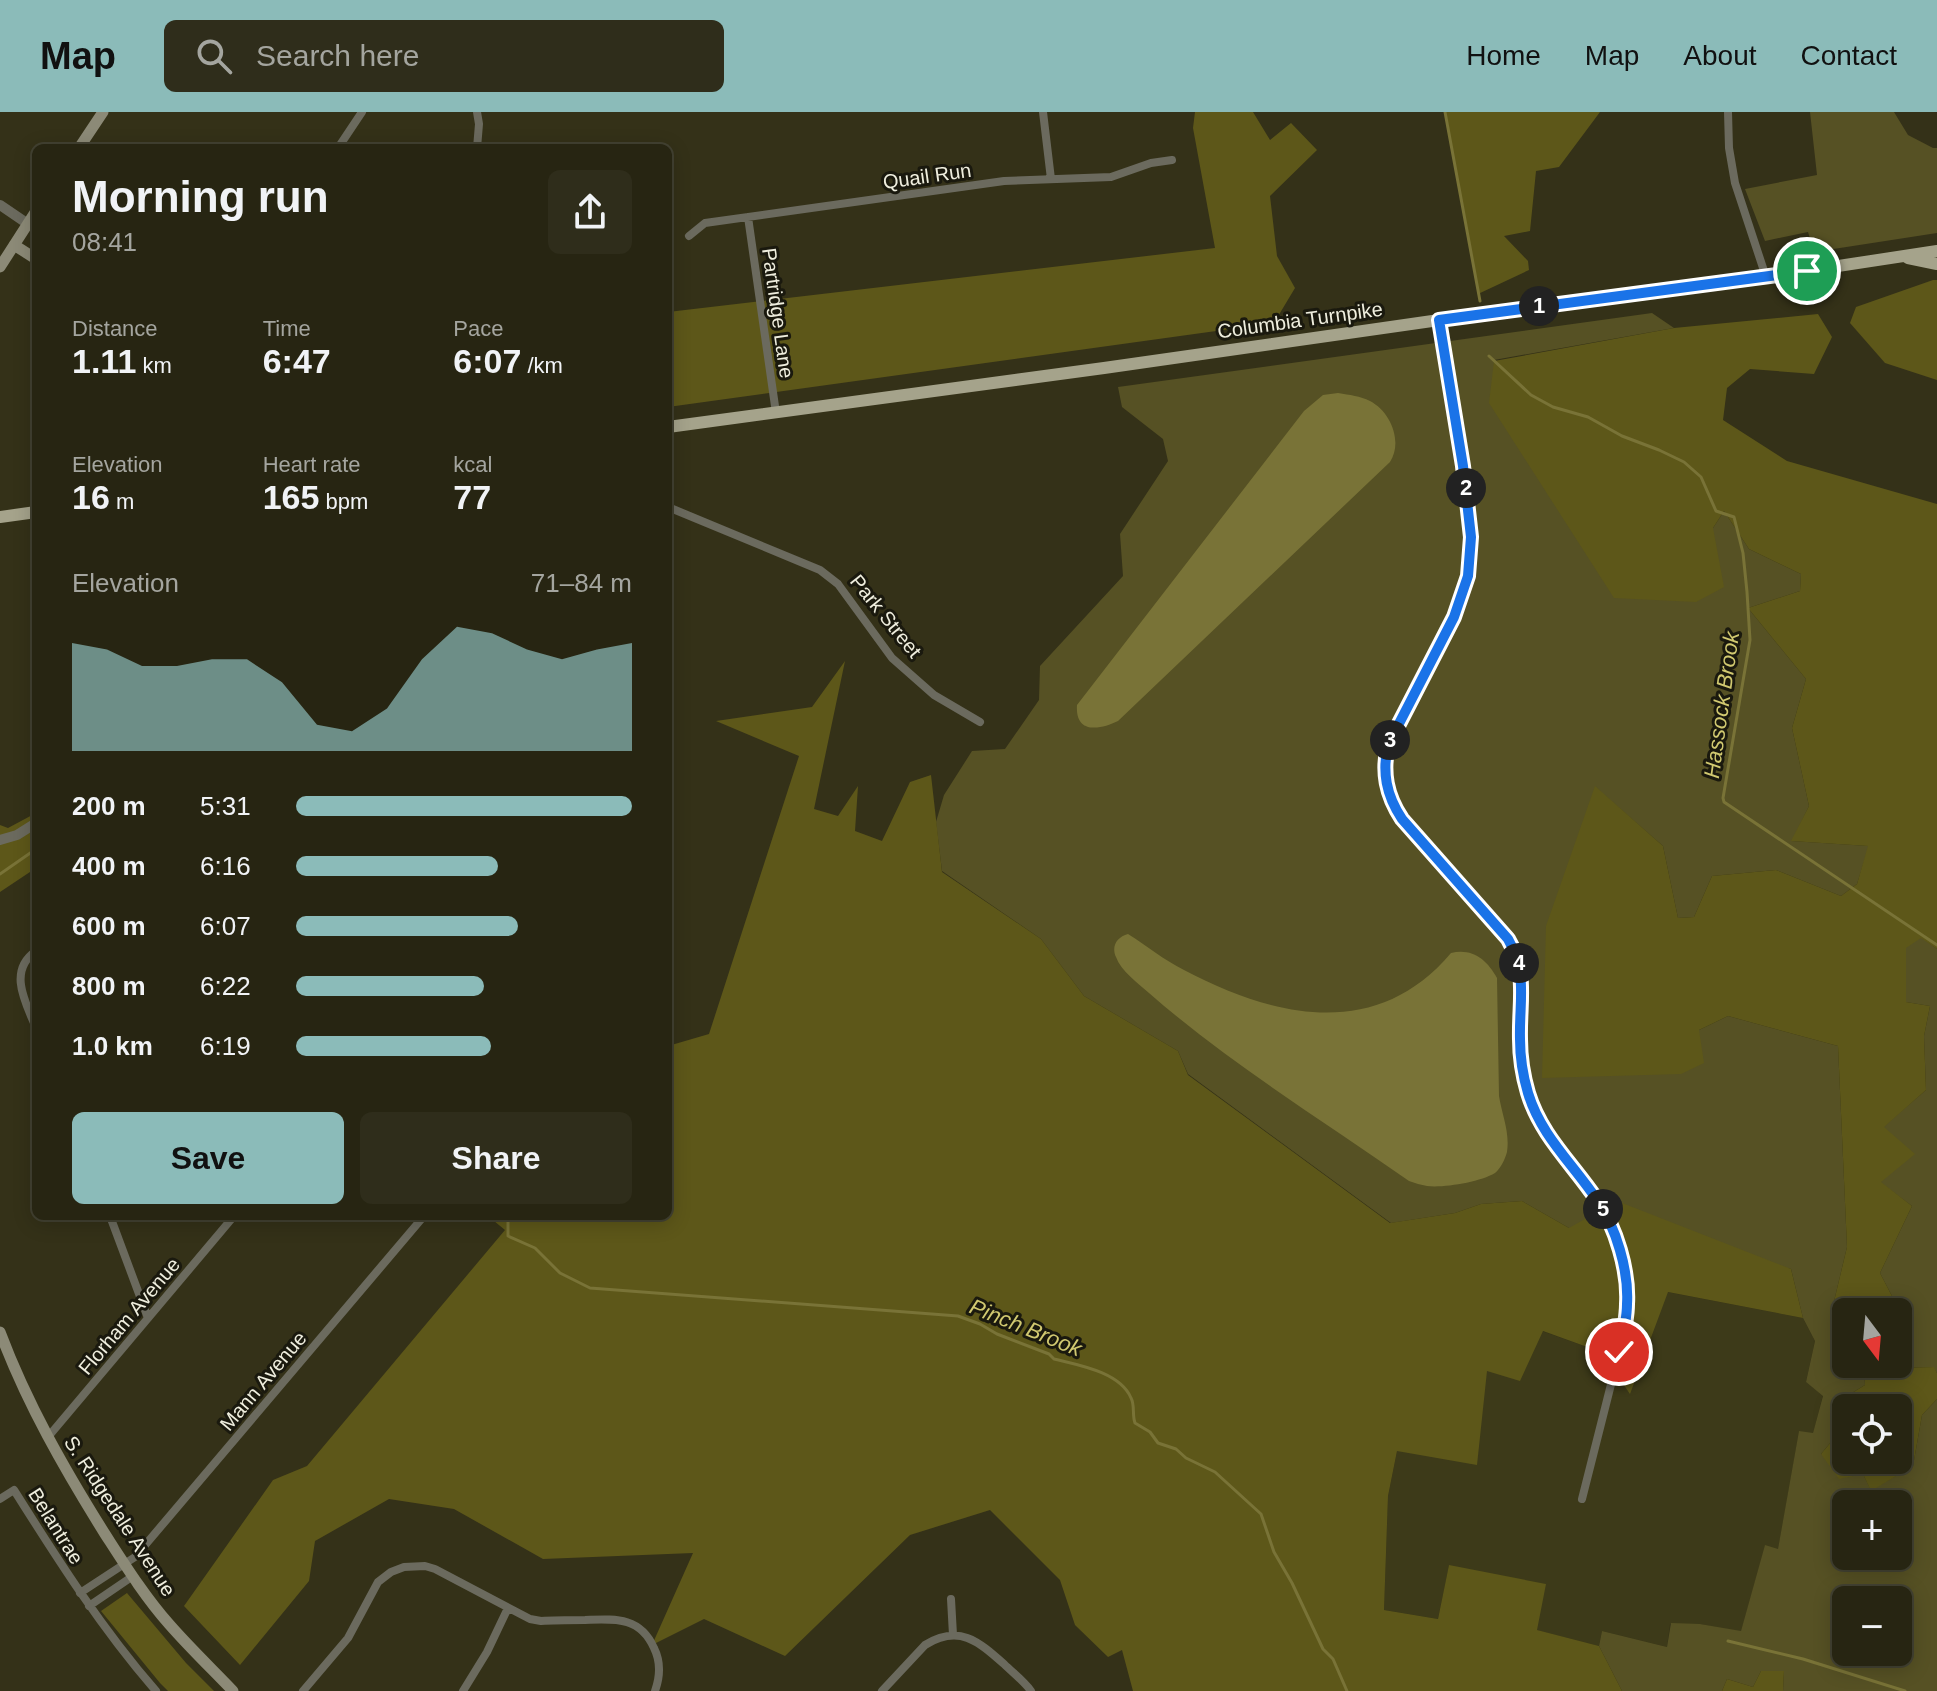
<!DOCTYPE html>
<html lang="en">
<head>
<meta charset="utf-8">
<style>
	:root { --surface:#272512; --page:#2f2d1b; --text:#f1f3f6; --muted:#a4a59f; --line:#434232; --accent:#8bbbb9 }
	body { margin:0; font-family:Arial,sans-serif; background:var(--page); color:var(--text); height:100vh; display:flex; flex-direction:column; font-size:30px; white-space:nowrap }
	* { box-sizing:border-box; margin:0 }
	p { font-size:26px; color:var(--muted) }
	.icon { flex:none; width:44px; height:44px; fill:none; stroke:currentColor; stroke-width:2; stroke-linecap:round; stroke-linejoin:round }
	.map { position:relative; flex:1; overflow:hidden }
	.sheet { position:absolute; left:32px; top:32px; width:640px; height:1076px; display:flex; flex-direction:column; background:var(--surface); border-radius:12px; box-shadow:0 4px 20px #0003,0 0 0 2px var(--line) }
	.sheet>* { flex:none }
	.needle { width:52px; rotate:164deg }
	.controls { position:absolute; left:1832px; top:1186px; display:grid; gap:16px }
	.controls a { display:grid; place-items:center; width:80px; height:80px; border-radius:12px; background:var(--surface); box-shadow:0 4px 20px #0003,0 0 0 2px var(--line); font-size:40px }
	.pin { position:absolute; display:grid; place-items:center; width:68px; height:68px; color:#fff; margin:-34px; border:4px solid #fff; border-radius:50%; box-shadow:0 2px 8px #0007 }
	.km { position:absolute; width:40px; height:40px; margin:-20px; border-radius:50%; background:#222; color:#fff; font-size:22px; line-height:40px; text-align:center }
	.round { display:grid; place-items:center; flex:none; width:84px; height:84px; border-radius:12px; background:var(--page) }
	.overview { display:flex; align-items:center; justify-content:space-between; height:136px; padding:0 40px }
	h1 { font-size:44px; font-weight:700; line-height:60px }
	.stats { display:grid; grid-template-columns:repeat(3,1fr); gap:12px; height:136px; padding:8px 40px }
	.stats div { display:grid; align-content:center }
	.stats b { font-size:34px; font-weight:700 }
	.stats small { font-size:22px; font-weight:400 }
	.stats p { font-size:22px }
	.chart { height:224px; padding:16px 40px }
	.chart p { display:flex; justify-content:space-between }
	.chart svg { width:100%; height:144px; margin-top:8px; fill:var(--accent); opacity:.7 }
	.primary-button { display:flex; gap:16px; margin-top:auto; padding:16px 40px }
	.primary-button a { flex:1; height:92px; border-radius:12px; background:var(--accent); color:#111; font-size:32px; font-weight:700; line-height:92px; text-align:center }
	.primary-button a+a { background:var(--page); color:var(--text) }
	ul { padding:0 40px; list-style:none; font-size:26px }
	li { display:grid; grid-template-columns:128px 96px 1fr; align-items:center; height:60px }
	li i { height:20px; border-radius:10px; background:var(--accent) }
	header { display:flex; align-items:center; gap:48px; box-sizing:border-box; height:112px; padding:0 40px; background:var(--accent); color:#111 }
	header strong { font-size:38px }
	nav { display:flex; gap:44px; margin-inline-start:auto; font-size:28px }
	.search { width:560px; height:72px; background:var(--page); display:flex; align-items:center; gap:20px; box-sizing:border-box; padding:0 28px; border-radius:12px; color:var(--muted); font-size:30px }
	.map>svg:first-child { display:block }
</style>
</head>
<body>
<header>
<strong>Map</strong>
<div class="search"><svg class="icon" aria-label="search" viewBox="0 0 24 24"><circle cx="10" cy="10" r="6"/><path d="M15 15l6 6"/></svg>Search here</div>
<nav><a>Home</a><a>Map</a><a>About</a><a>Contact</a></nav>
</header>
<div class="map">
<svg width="1937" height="1579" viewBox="0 0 1937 1579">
	<rect width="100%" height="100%" fill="#343118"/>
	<path fill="#3d3a19" d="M1667,1180L1803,1206L1815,1229L1806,1270L1823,1283L1813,1322L1799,1320L1778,1438L1765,1434L1741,1520L1700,1512H1670L1667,1535L1602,1519L1599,1534L1536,1518L1545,1472L1449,1454L1438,1507L1384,1498L1388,1384L1397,1339L1487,1259L1542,1219L1601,1240Z"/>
	<path fill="#565124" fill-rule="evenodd" d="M1810,0H1894L1908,23L1933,36H1937V121L1814,140L1808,120L1765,129L1745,77L1817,63Z
		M1652,201L1674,216L1494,248L1713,416L1724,399L1749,437L1801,462L1800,479L1748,496L1806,567L1792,616L1809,694L1792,729L1869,734L1857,772L1841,784L1776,758L1712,764L1694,805L1678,806L1663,734L1595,675L1699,918L1728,904L1838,934L1847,1135L1831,1202L1846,1215V1252H1864L1865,1273L1834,1292L1841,1318L1821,1342L1863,1362L1871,1378L1913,1354L1922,1303L1937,1287V1579H1783L1784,1559H1761L1753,1575L1727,1567L1722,1579H1622L1599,1534L1602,1519L1667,1535L1671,1511L1700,1512L1741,1519L1765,1433L1778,1437L1799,1319L1813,1321L1823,1284L1806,1270L1815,1229L1803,1206L1791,1157L1569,1116L1522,1089L1481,1092L1455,1101L1391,1111L1188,962L1178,939L1084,884L1041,827L942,759L936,710L944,683L972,639L1005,637L1039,588L1040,554L1123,464L1120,422L1168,349L1163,327L1122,295L1118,275ZM1846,1392H1898V1444H1846ZM1846,1488H1898V1540H1846Z
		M1921,825L1937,837V1261L1933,1255L1889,1256L1888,1252H1898V1200H1886L1894,1188L1880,1161L1912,1094L1881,1071L1883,1015L1926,978L1924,924L1930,894L1906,890V835Z"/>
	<path fill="#5d5719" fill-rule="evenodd" d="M1195,0H1253L1270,28L1291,11L1317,38L1270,84L1277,144L1295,176L1274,211L668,295V200L1215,136L1193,16Z
		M1446,0H1600L1559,55L1536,59L1530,119L1504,124L1528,149L1529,158L1478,182Z
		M1933,168H1937V268L1885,251L1850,211L1856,195Z
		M1818,202L1832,225L1814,262L1750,257L1727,276L1723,308L1787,349L1937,392V837L1921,826L1906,836V890L1930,894L1924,924L1926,978L1884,1015L1915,1042L1881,1070L1912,1094L1880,1161L1894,1188L1886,1200H1846V1215L1831,1202L1847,1135L1838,934L1728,904L1699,918L1704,951L1681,962L1542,966L1546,814L1595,674L1663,734L1678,806L1694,805L1712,764L1776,758L1841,784L1857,772L1868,734L1791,729L1809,694L1792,616L1806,567L1748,496L1800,479L1801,462L1749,437L1724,399L1713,416L1724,475L1696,490L1614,486L1489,291L1494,249L1674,216Z
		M845,549L814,697L838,704L858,674L855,719L882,729L910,670L931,663L942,760L1041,827L1084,884L1178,939L1188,963L1390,1111L1455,1101L1481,1092L1522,1089L1569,1116L1617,1089L1791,1157L1803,1206L1668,1180L1630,1282L1601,1240L1543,1219L1520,1269L1487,1259L1477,1353L1397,1339L1388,1384L1384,1498L1438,1507L1449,1453L1546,1472L1537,1518L1599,1534L1622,1579H1133L1122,1538L1108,1545L1075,1513L1060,1468L990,1398L910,1423L785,1544L704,1507L652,1533L693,1441L543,1447L454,1397L389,1387L315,1429L309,1469L240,1553L184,1494L273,1368L307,1354L505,1118L488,1104H668V934L709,922L799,644L716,609L812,595Z
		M36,701V756L0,780V713L8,716Z
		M1864,1252H1888L1890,1256L1934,1255L1937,1261V1287L1922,1303L1913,1354L1871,1379L1863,1362L1839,1367L1821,1342L1841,1318L1834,1292L1865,1273ZM1846,1296H1898V1348H1846Z
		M127,1481L186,1551L214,1579H168L160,1571L101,1499Z
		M1761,1559H1784L1783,1579H1722L1727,1567L1753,1575Z"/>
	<path fill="#797337" d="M1338,281C1350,283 1360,284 1370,289C1391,300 1403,330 1390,350L1118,609C1100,618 1075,622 1077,593L1304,299L1323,283Z
		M1128,822C1147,834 1164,848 1184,858C1275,906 1377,929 1451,841C1473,836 1487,848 1497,866L1499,984C1502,1003 1510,1020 1507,1040C1505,1047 1501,1056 1495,1061C1480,1070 1444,1076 1427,1074C1421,1073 1415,1071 1409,1069C1322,1008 1229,951 1149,881C1138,871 1121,859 1116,845C1111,834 1117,825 1128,822Z"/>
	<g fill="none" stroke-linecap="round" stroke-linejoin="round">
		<path stroke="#797337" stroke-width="3" d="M1445,0L1480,189
			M1489,244L1531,283L1553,295L1588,305L1622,324L1659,338L1684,350L1701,365L1716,399L1734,405L1743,441L1747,480L1750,528L1723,686L1724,690L1937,833
			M0,762L36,737
			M508,1104V1124L535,1136L560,1161L590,1176L958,1204L980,1212L997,1222L1049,1242L1054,1247C1078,1253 1120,1260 1131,1286C1135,1293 1132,1303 1135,1311L1150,1320L1158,1331L1176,1337L1186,1346L1215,1360L1261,1402L1274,1440L1292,1471L1323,1537L1333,1547L1347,1579
			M1728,1529L1803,1547L1905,1579"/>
		<path stroke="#6b6a5e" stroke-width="8" d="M477,0L479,12L477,36
			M1043,0L1051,67
			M1728,0L1729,36L1735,71L1766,165
			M338,36L362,0
			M748,105L776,301
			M689,124L705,111L1004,69L1111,65L1151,51L1172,48
			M1439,208C1446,246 1452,285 1458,323C1467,376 1480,433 1462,486C1444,537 1410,583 1388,633C1382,661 1386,683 1402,707L1508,827C1514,837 1519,848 1521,860C1523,872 1521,885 1521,897C1520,922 1519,946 1525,970C1538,1024 1568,1046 1597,1088C1616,1116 1629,1159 1627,1192C1627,1205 1624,1217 1622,1229L1582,1387
			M668,395L820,458L838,472L892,546L934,583L980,610
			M36,839C7,859 26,891 36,916
			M110,1104L148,1206
			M48,1325L234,1104
			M0,1387L14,1378C58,1448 102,1517 156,1579
			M80,1481L135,1445L424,1104
			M951,1487L953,1523
			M89,1494L133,1464
			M303,1579L348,1526L378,1470L391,1460L404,1455L425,1454L435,1457L530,1507L541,1509C555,1508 570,1508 585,1508C614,1507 640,1504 654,1536C661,1550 660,1565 655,1579
			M463,1579L487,1540L508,1496
			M882,1579L925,1533C959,1512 978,1529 1004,1552C1013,1561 1024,1569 1031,1579"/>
		<path stroke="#6b6a5e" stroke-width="10" d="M0,93L28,112
			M0,728L17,723L36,711"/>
		<path stroke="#8c8a77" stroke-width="11" d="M79,36L103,0
			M14,133L36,147
			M0,155L36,99
			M0,1220C27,1292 65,1358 105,1422C125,1453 145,1485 169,1512C190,1536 212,1557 233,1579"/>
		<path stroke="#a5a38b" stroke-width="12" d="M1908,146L1937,152
			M668,315L1104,256L1495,200L1766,165L1937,139
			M0,405L36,400"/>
	</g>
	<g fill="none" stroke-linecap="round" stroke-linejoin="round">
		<defs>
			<path id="route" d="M1619,1240C1623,1224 1627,1208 1627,1192C1629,1159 1616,1115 1597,1088C1573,1052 1541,1024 1528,981C1523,964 1520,946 1520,927C1519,889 1528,862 1508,827L1402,707C1386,683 1382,660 1388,633L1454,505L1468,464L1471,425L1463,354L1439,208L1807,159"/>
		</defs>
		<use href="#route" stroke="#fff" stroke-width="16"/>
		<use href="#route" stroke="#1a73e8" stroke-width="10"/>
	</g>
	<g text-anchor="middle" stroke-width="6" stroke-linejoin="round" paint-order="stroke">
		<g font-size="20" fill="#efeede" stroke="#1a190e">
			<text transform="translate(927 64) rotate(-8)" y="7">Quail Run</text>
			<text transform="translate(778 201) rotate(82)" y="7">Partridge Lane</text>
			<text transform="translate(1300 208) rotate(-8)" y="7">Columbia Turnpike</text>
			<text transform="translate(886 504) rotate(51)" y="7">Park Street</text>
			<text transform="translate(129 1204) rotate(-50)" y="7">Florham Avenue</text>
			<text transform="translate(263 1269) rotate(-50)" y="7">Mann Avenue</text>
			<text transform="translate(120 1404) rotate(57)" y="7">S. Ridgedale Avenue</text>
			<text transform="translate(56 1414) rotate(58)" y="7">Belantrae</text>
		</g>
		<g font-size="22" font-style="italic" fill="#d1c970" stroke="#1a190e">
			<text transform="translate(1721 593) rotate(-82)" y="8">Hassock Brook</text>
			<text transform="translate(1026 1215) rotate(22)" y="8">Pinch Brook</text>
		</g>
	</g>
</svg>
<div class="controls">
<a><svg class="needle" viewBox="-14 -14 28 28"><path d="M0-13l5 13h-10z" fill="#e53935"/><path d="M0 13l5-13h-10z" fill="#a4a59f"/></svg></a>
<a><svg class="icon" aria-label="locate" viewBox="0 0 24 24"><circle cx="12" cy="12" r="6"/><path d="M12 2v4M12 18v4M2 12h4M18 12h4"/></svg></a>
<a>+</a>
<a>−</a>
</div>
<div class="pin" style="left:1807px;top:159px;background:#1e9e55"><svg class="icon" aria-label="arrive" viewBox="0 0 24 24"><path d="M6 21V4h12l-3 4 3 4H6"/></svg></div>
<div class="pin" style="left:1619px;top:1240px;background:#d93025"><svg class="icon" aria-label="check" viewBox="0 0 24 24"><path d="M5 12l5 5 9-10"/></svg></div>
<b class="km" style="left:1539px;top:194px">1</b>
<b class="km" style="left:1466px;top:376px">2</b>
<b class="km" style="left:1390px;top:628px">3</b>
<b class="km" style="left:1519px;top:851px">4</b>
<b class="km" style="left:1603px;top:1097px">5</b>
<section class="sheet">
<div class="overview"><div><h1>Morning run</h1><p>08:41</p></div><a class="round"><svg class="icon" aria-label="share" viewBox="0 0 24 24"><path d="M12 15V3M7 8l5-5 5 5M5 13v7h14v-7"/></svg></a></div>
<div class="stats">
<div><p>Distance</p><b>1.11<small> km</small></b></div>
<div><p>Time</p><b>6:47</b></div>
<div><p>Pace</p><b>6:07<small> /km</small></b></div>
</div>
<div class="stats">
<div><p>Elevation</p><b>16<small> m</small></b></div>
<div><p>Heart rate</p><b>165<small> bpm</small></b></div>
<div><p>kcal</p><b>77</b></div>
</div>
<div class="chart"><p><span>Elevation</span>71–84 m</p>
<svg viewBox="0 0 160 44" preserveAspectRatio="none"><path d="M0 44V11L10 13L20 18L30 18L40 16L50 16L60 23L70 36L80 38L90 31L100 16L110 6L120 8L130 13L140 16L150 13L160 11V44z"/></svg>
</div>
<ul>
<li><b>200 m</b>5:31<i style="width:100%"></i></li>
<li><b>400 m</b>6:16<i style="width:60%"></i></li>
<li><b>600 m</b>6:07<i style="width:66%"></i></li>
<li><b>800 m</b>6:22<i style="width:56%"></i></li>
<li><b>1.0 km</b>6:19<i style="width:58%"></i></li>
</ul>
<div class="primary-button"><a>Save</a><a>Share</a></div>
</section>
</div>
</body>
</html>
